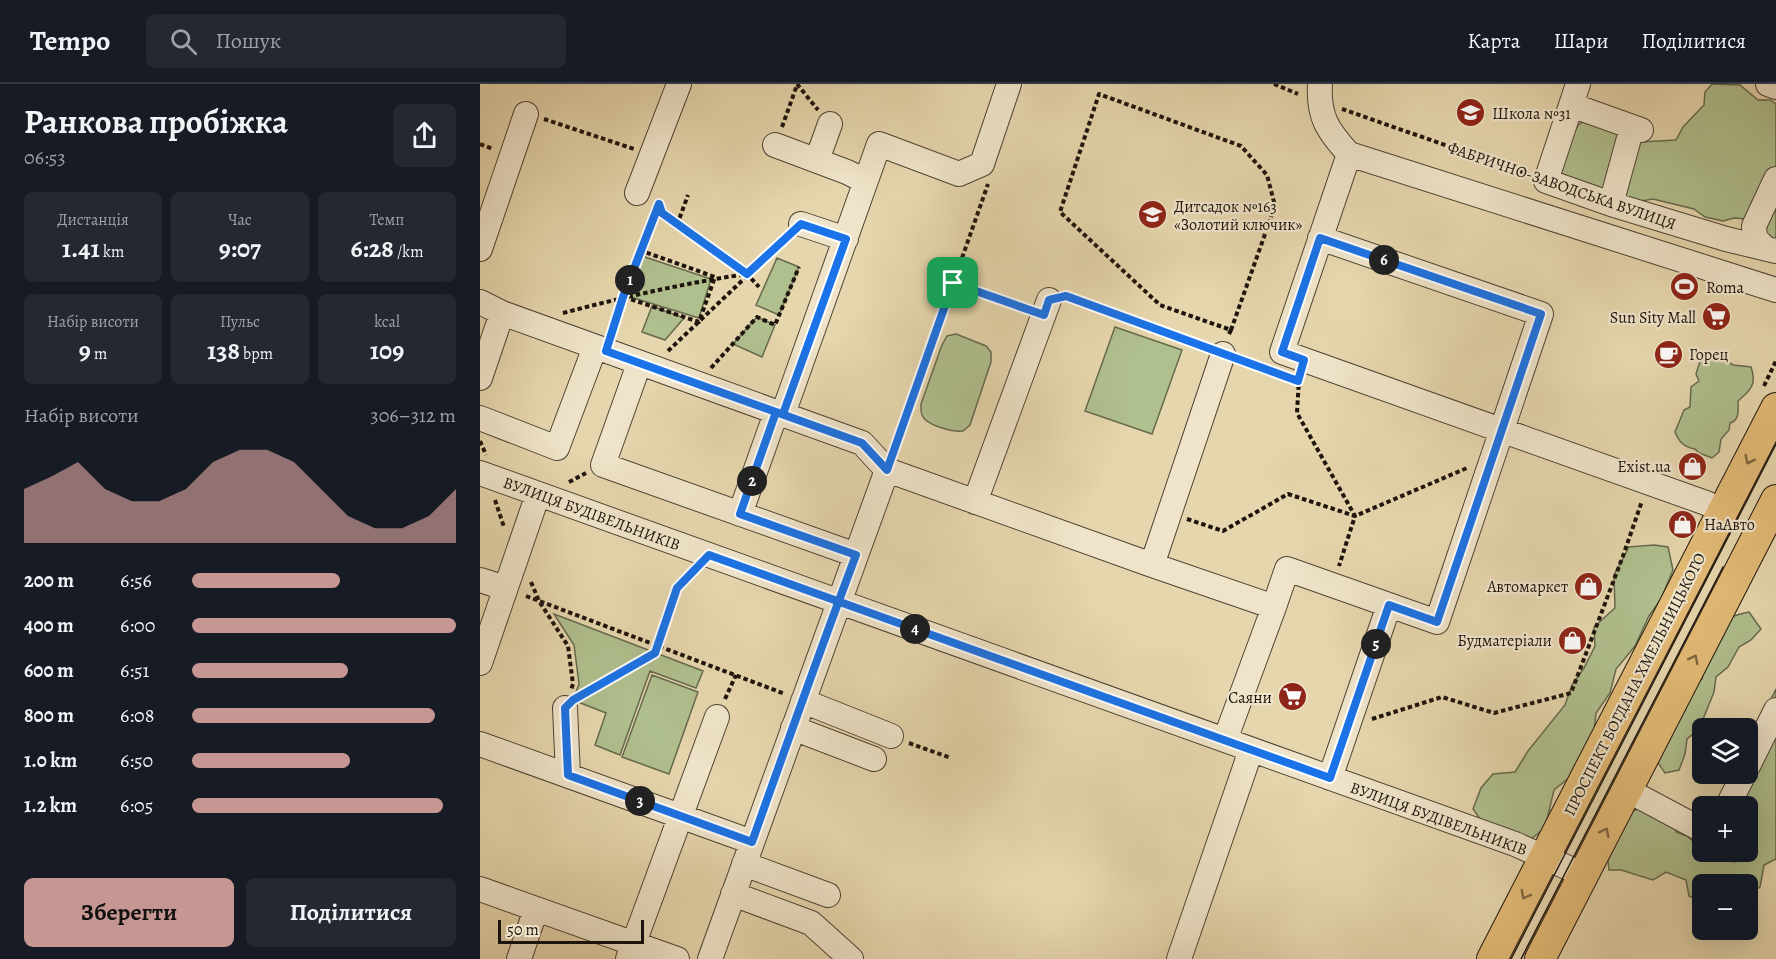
<!DOCTYPE html>
<html lang="uk">
<head>
<meta charset="utf-8">
<style>
	:root { --surface:#171b24; --page:#242831; --text:#f1f3f6; --muted:#9ea1a6; --line:#363941; --accent:#c59692 }
	body { margin:0; font-family:Alegreya,serif; background:var(--page); color:var(--text); height:100vh; display:flex; flex-direction:column; font-size:22px; white-space:nowrap }
	* { box-sizing:border-box; margin:0 }
	p { font-size:20px; color:var(--muted) }
	.icon { flex:none; width:33px; height:33px; fill:none; stroke:currentColor; stroke-width:2; stroke-linecap:round; stroke-linejoin:round }
	.map { position:relative; flex:1; overflow:hidden }
	.drawer { display:flex; flex-direction:column; background:var(--surface); width:480px }
	.drawer>* { flex:none }
	.fabs { position:absolute; left:1212px; top:634px; display:grid; gap:12px }
	.fabs a { display:grid; place-items:center; width:66px; height:66px; border-radius:9px; background:var(--surface); box-shadow:0 6px 24px #0002; font-size:30px }
	.scale { position:absolute; left:18px; bottom:15px; width:146px; box-sizing:border-box; padding-left:6px; border:3px solid #1d140d; border-top:0; font-size:16px; line-height:21px; white-space:nowrap; color:#1d140d; -webkit-text-stroke:4px #efe4ca; paint-order:stroke }
	.pin { position:absolute; display:grid; place-items:center; width:51px; height:51px; color:#fff; margin:-26px; border-radius:12px; box-shadow:0 3px 9px #0006 }
	.km { position:absolute; width:30px; height:30px; margin:-15px; border-radius:50%; background:#222; color:#fff; font-size:16px; line-height:30px; text-align:center }
	.round { display:grid; place-items:center; flex:none; width:63px; height:63px; border-radius:9px; background:var(--page) }
	.headline { display:flex; align-items:center; justify-content:space-between; height:102px; padding:0 24px }
	h1 { font-size:33px; font-weight:700; line-height:45px }
	.metrics { display:grid; grid-template-columns:repeat(3,1fr); gap:9px; height:102px; padding:6px 24px }
	.metrics div { display:grid; align-content:center; border-radius:9px; background:var(--page); text-align:center }
	.metrics b { font-size:26px; font-weight:700 }
	.metrics small { font-size:16px; font-weight:400 }
	.metrics p { font-size:16px }
	.chart { height:168px; padding:12px 24px }
	.chart p { display:flex; justify-content:space-between }
	.chart svg { width:100%; height:108px; margin-top:6px; fill:var(--accent); opacity:.7 }
	.primary-button { display:flex; gap:12px; margin-top:auto; padding:12px 24px }
	.primary-button a { flex:1; height:69px; border-radius:9px; background:var(--accent); color:#111; font-size:24px; font-weight:700; line-height:69px; text-align:center }
	.primary-button a+a { background:var(--page); color:var(--text) }
	ul { padding:0 24px; list-style:none; font-size:20px }
	li { display:grid; grid-template-columns:96px 72px 1fr; align-items:center; height:45px }
	li i { height:15px; border-radius:8px; background:var(--accent) }
	header { display:flex; align-items:center; gap:36px; box-sizing:border-box; height:84px; padding:0 30px; background:var(--surface); border-bottom:2px solid var(--line) }
	header strong { font-size:28px }
	nav { display:flex; gap:33px; margin-inline-start:auto; font-size:21px }
	.search { width:420px; height:54px; background:var(--page); display:flex; align-items:center; gap:15px; box-sizing:border-box; padding:0 21px; border-radius:9px; color:var(--muted); font-size:22px }
	main { display:flex; flex:1; min-height:0 }
	.map>svg:first-child { display:block }
</style>
</head>
<body>
<header>
<strong>Tempo</strong>
<div class="search"><svg class="icon" aria-label="search" viewBox="0 0 24 24"><circle cx="10" cy="10" r="6"/><path d="M15 15l6 6"/></svg>Пошук</div>
<nav><a>Карта</a><a>Шари</a><a>Поділитися</a></nav>
</header>
<main>
<section class="drawer">
<div class="headline"><div><h1>Ранкова пробіжка</h1><p>06:53</p></div><a class="round"><svg class="icon" aria-label="share" viewBox="0 0 24 24"><path d="M12 15V3M7 8l5-5 5 5M5 13v7h14v-7"/></svg></a></div>
<div class="metrics">
<div><p>Дистанція</p><b>1.41<small> km</small></b></div>
<div><p>Час</p><b>9:07</b></div>
<div><p>Темп</p><b>6:28<small> /km</small></b></div>
</div>
<div class="metrics">
<div><p>Набір висоти</p><b>9<small> m</small></b></div>
<div><p>Пульс</p><b>138<small> bpm</small></b></div>
<div><p>kcal</p><b>109</b></div>
</div>
<div class="chart"><p><span>Набір висоти</span>306–312 m</p>
<svg viewBox="0 0 160 44" preserveAspectRatio="none"><path d="M0 44V22L10 17L20 11L30 22L40 27L50 27L60 22L70 11L80 6L90 6L100 11L110 22L120 33L130 38L140 38L150 33L160 22V44z"/></svg>
</div>
<ul>
<li><b>200 m</b>6:56<i style="width:56%"></i></li>
<li><b>400 m</b>6:00<i style="width:100%"></i></li>
<li><b>600 m</b>6:51<i style="width:59%"></i></li>
<li><b>800 m</b>6:08<i style="width:92%"></i></li>
<li><b>1.0 km</b>6:50<i style="width:60%"></i></li>
<li><b>1.2 km</b>6:05<i style="width:95%"></i></li>
</ul>
<div class="primary-button"><a>Зберегти</a><a>Поділитися</a></div>
</section>
<div class="map">
<svg width="1296" height="875" viewBox="0 0 1296 875">
	<rect width="100%" height="100%" fill="#e6d6ad"/>
	<filter id="stains"><feTurbulence type="fractalNoise" baseFrequency=".00333" numOctaves="4"/><feColorMatrix values="0 0 0 0 .2 0 0 0 0 .09 0 0 0 0 .02 0 0 0 .5 -.17"/></filter>
	<radialGradient id="worn" r=".72"><stop offset=".6" stop-color="#630" stop-opacity="0"/><stop offset="1" stop-color="#630" stop-opacity=".3"/></radialGradient>
	<path fill="#b0bf8e" stroke="#666a4e" stroke-width="1.5" d="M1232,0L1260,1L1278,16H1290L1296,20V157L1267,135L1254,134L1243,137L1225,133L1214,125L1173,115L1149,119L1083,95L1079,81L1083,72L1089,65L1091,52L1099,40L1107,36L1147,47L1160,58L1196,56L1203,43L1224,21L1225,8Z
		M162,172L231,195L219,234L147,212Z
		M297,174L319,183L299,231L276,221Z
		M172,222L204,234L185,256L162,248Z
		M277,233L295,241L282,273L253,260Z
		M635,243L702,266L672,350L605,327Z
		M476,250L506,262L511,268V278L490,341L483,347C473,348 446,342 442,331C441,330 441,321 441,320L462,261L467,252Z
		M1236,270L1253,281L1271,283C1277,300 1271,306 1258,317C1258,326 1260,336 1250,339L1249,346L1241,355L1239,368L1232,374L1219,369L1215,365C1204,363 1199,358 1195,348L1204,326L1210,323L1211,303L1219,297L1216,290L1220,277L1230,271Z
		M1174,461L1188,463L1193,486L1181,515L1169,532L1155,562L1136,585L1130,609L1116,629L1114,647L1102,668L1090,693L1074,706L1065,744L1046,759L1007,745L993,725L1001,704L1013,690L1035,688L1048,667L1085,621L1092,601L1104,584L1115,562L1114,543L1135,524L1134,491L1149,463Z
		M1269,528L1281,545L1271,556L1259,563L1248,583L1236,593L1234,608L1219,645L1207,655L1205,670L1199,686L1185,689L1176,676L1209,605L1222,595C1224,583 1231,551 1238,542C1245,534 1259,530 1269,528Z
		M74,530L223,587L216,604L170,587L140,671L115,661L126,629L93,616L99,600L94,561Z
		M172,591L218,608L189,690L142,673Z
		M1296,605V775L1284,781L1280,803L1268,811V801H1222V819L1209,812L1206,796L1186,788L1173,796L1141,786H1129L1127,767L1148,729L1165,722L1194,729L1196,748L1207,752L1222,765V768H1239L1253,778L1267,776L1270,759L1268,757V723H1236L1271,658L1275,640L1286,625Z"/>
	<g fill="none" stroke-linecap="round" stroke-linejoin="round">
		<defs>
			<path id="minor" d="M840,0C838,33 848,47 869,70L1296,206
				M1098,0L1066,97L1131,120L1246,155L1296,167
				M1288,0L1296,3
				M1091,21L1161,46
				M295,61L367,88L385,97
				M869,70L802,268L1226,419L1243,427
				M337,76L350,40
				M157,109L199,0
				M1131,120L1152,43
				M321,140L366,155
				M1285,164L1275,154L1274,142L1296,95
				M0,165L46,30
				M0,218L22,229L382,359L407,386L672,481L794,523L807,485L957,538L1061,230L840,154
				M159,280L123,381L376,471
				M0,294L22,229
				M303,330L399,60L479,90L502,80L529,0
				M0,334L77,364L115,263
				M0,389L1035,760L1104,791
				M495,418L569,216
				M260,430L296,329
				M672,481L743,270
				M0,496L25,504
				M0,579L58,410
				M323,617L411,652
				M85,624L88,691
				M313,644L394,675
				M745,656L794,523
				M0,660L272,758
				M1268,682L1296,626
				M850,694L909,521
				M1147,706L1222,746
				M1247,723L1264,690
				M264,780L348,811
				M0,805L197,875
				M253,810L331,839L371,875
				M39,875L56,825
				M148,875L237,633
				M230,875L407,386
				M699,875L771,666"/>
			<path id="major" d="M1012,875L1296,324
				M1060,875L1296,416"/>
		</defs>
		<use href="#minor" stroke="#4f4435" stroke-width="26"/>
		<use href="#major" stroke="#1d140d" stroke-width="32"/>
		<path stroke="#1d140d" stroke-width="4" stroke-dasharray="4.5 3" stroke-linecap="butt" d="M317,0L338,26
			M794,0L818,10
			M862,25L1048,90
			M64,35L154,65
			M302,43L317,1
			M0,60L13,65
			M179,121L181,129L267,190L279,203
			M197,141L208,111
			M473,199L544,224
			M588,212L724,263
			M144,213L219,238L235,193L162,167
			M83,229C144,213 205,199 267,190
			M132,247L143,213L179,120L177,116
			M749,250L751,246L680,221L580,128L619,10L761,62L787,91L795,122L751,246
			M188,267L307,154
			M762,276L789,286
			M231,284L277,233L295,241L319,183
			M819,294L817,329L875,432L859,482
			M1284,302L1296,277
			M0,357L6,371
			M415,365L508,100
			M89,398L106,389
			M15,416L24,443
			M707,435L743,447L808,410L875,432L987,384
			M51,498L59,517L88,562L93,600L91,606
			M46,512L305,610
			M100,612L175,569L197,504L213,488
			M245,615L256,591
			M892,635L962,613L1014,629L1091,609L1143,472L1162,417
			M429,659L471,674"/>
		<use href="#minor" stroke="#efe4ca" stroke-width="24"/>
		<use href="#major" stroke="#e3bb76" stroke-width="30"/>
		<path stroke="#1d140d" stroke-width="1.5" d="M1031,875L1296,360
			M1041,875L1243,483"/>
	</g>
	<defs><path id="oneway-chevron" d="M-2-3.5L2.5 0L-2 3.5" fill="none" stroke-width="1.6" stroke-linecap="round" stroke-linejoin="round" transform="scale(1.5)"/></defs>
	<g stroke="#806842">
		<use href="#oneway-chevron" transform="translate(1269 376) rotate(117)"/>
		<use href="#oneway-chevron" transform="translate(1214 575) rotate(-63)"/>
		<use href="#oneway-chevron" transform="translate(1125 748) rotate(-63)"/>
		<use href="#oneway-chevron" transform="translate(1045 811) rotate(118)"/>
	</g>
	<g fill="none" stroke-linecap="round" stroke-linejoin="round">
		<defs>
			<path id="route" d="M473,199L407,386L382,359L126,267L143,213L179,120L182,129L267,190L321,140L366,155L303,330L296,328L260,430L376,471C340,566 306,662 272,758L88,691L85,624L93,616L175,569L197,504L229,471C436,545 643,620 850,694L909,521L957,538L1061,230L840,154L802,268L824,276L818,297L586,212L569,216L564,231L473,199"/>
		</defs>
		<use href="#route" stroke="#fff" stroke-width="12"/>
		<use href="#route" stroke="#1a73e8" stroke-width="8"/>
	</g>
	<defs>
		<symbol id="school-disc" viewBox="-11 -11 22 22"><circle r="9.5" fill="#8f2418" stroke="#efe4ca"/><path d="M0-5L7-2L0 1L-7-2ZM-4 1L0 2.5L4 1V4Q0 6-4 4Z" fill="#fff"/></symbol>
		<symbol id="stadium-disc" viewBox="-11 -11 22 22"><circle r="9.5" fill="#8f2418" stroke="#efe4ca"/><path d="M0-5a6.5 5 0 1 0 0 10a6.5 5 0 1 0 0-10ZM-3.5-1.8h7v3.6h-7Z" fill="#fff"/></symbol>
		<symbol id="supermarket-disc" viewBox="-11 -11 22 22"><circle r="9.5" fill="#8f2418" stroke="#efe4ca"/><path d="M-6-5.5h2.5l.6 2H6L4.5 2H-2.5L-4.4-4H-6ZM-1.5 3.2a1.3 1.3 0 1 0 .1 0ZM3 3.2a1.3 1.3 0 1 0 .1 0Z" fill="#fff"/></symbol>
		<symbol id="cafe-disc" viewBox="-11 -11 22 22"><circle r="9.5" fill="#8f2418" stroke="#efe4ca"/><path d="M-5.5-4.5H6V0H3Q3 3.5 0 3.5H-2.5Q-5.5 3.5-5.5 0ZM3-3.2v2h1.7v-2ZM-6 4.5H4V6H-6Z" fill="#fff"/></symbol>
		<symbol id="shop-disc" viewBox="-11 -11 22 22"><circle r="9.5" fill="#8f2418" stroke="#efe4ca"/><path d="M-5-2.5h2.3a2.7 3.5 0 0 1 5.4 0H5L5.5 6h-11ZM-1.5-2.5h3a1.5 2.3 0 0 0-3 0Z" fill="#fff"/></symbol>
	</defs>
	<g fill-rule="evenodd">
		<use href="#school-disc" x="974" y="12" width="33" height="33"/>
		<use href="#school-disc" x="656" y="114" width="33" height="33"/>
		<use href="#stadium-disc" x="1188" y="186" width="33" height="33"/>
		<use href="#supermarket-disc" x="1220" y="216" width="33" height="33"/>
		<use href="#cafe-disc" x="1172" y="254" width="33" height="33"/>
		<use href="#shop-disc" x="1196" y="366" width="33" height="33"/>
		<use href="#shop-disc" x="1186" y="424" width="33" height="33"/>
		<use href="#shop-disc" x="1092" y="486" width="33" height="33"/>
		<use href="#shop-disc" x="1076" y="540" width="33" height="33"/>
		<use href="#supermarket-disc" x="796" y="596" width="33" height="33"/>
	</g>
	<g text-anchor="middle" stroke-width="4.5" stroke-linejoin="round" paint-order="stroke">
		<g font-size="16" fill="#1d140d" stroke="#efe4ca" text-anchor="start">
			<text x="1012" y="35">Школа №31</text>
			<text x="694" y="128">Дитсадок №163<tspan x="694" dy="18">«Золотий ключик»</tspan></text>
			<text x="1226" y="209">Roma</text>
			<text x="1216" y="239" text-anchor="end">Sun Sity Mall</text>
			<text x="1209" y="276">Горец</text>
			<text x="1191" y="388" text-anchor="end">Exist.ua</text>
			<text x="1224" y="446">НаАвто</text>
			<text x="1088" y="508" text-anchor="end">Автомаркет</text>
			<text x="1072" y="562" text-anchor="end">Будматеріали</text>
			<text x="792" y="619" text-anchor="end">Саяни</text>
		</g>
		<g font-size="16" fill="#1d140d" stroke="#efe4ca">
			<text transform="translate(1082 101) rotate(19)" y="6">ФАБРИЧНО-ЗАВОДСЬКА ВУЛИЦЯ</text>
			<text transform="translate(112 429) rotate(20)" y="6">ВУЛИЦЯ БУДІВЕЛЬНИКІВ</text>
			<text transform="translate(1154 600) rotate(-63)" y="6">ПРОСПЕКТ БОГДАНА ХМЕЛЬНИЦЬКОГО</text>
			<text transform="translate(959 734) rotate(20)" y="6">ВУЛИЦЯ БУДІВЕЛЬНИКІВ</text>
		</g>
	</g>
	<rect width="100%" height="100%" filter="url(#stains)"/>
	<rect width="100%" height="100%" fill="url(#worn)"/>
</svg>
<div class="fabs">
<a><svg class="icon" aria-label="layers" viewBox="0 0 24 24"><path d="M12 4l9 5-9 5-9-5zM3 14l9 5 9-5"/></svg></a>
<a>+</a>
<a>−</a>
</div>
<div class="scale">50 m</div>
<div class="pin" style="left:473px;top:199px;background:#1e9e55"><svg class="icon" aria-label="arrive" viewBox="0 0 24 24"><path d="M6 21V4h12l-3 4 3 4H6"/></svg></div>
<b class="km" style="left:150px;top:196px">1</b>
<b class="km" style="left:272px;top:397px">2</b>
<b class="km" style="left:160px;top:717px">3</b>
<b class="km" style="left:435px;top:545px">4</b>
<b class="km" style="left:896px;top:560px">5</b>
<b class="km" style="left:904px;top:176px">6</b>
</div>
</main>
</body>
</html>
